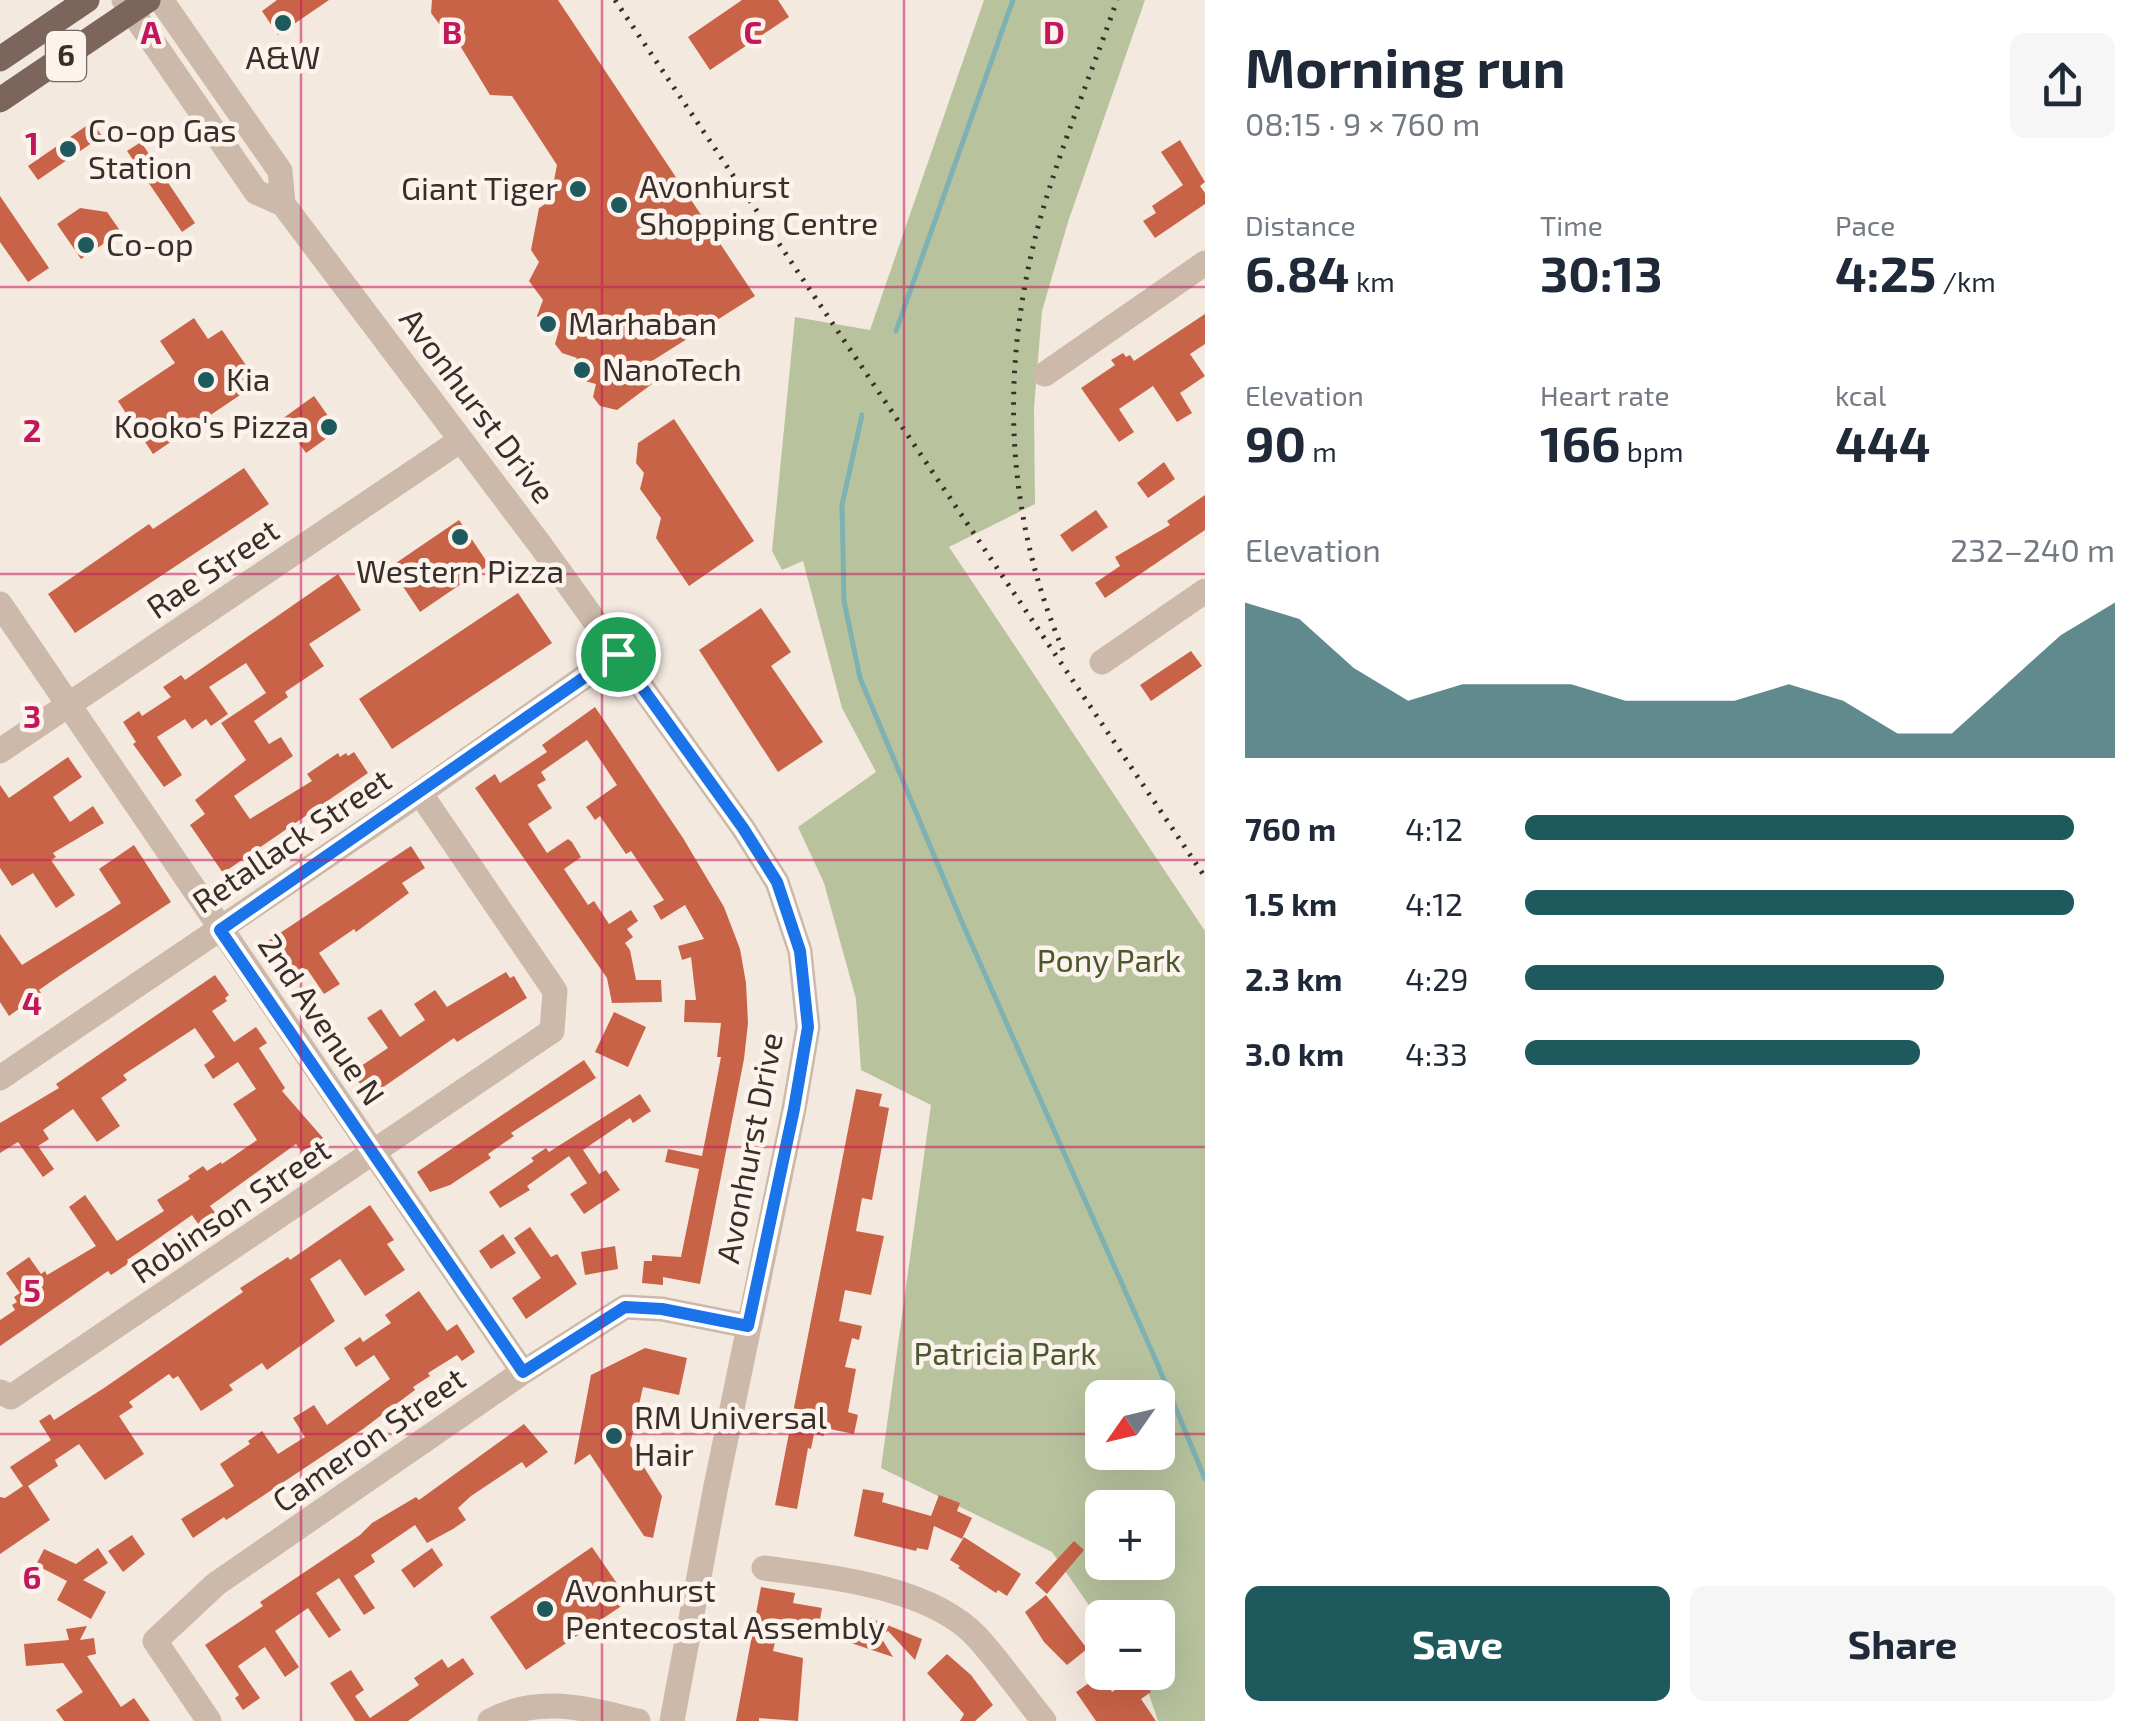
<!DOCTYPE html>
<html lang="en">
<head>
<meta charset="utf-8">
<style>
	:root { --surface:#fff; --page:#f6f6f7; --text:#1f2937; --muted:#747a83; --accent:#1e5a5d }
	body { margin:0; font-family:"Exo 2",sans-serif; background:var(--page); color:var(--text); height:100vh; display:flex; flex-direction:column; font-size:38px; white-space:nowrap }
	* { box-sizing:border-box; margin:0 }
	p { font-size:32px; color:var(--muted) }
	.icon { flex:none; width:55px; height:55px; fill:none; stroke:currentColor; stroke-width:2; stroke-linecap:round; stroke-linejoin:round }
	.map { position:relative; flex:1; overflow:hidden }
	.panel { display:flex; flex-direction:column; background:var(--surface); width:950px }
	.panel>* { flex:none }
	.needle { width:65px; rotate:236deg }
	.buttons { position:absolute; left:1085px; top:1380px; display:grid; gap:20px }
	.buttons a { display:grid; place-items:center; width:90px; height:90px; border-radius:15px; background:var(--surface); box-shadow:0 10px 40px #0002; font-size:50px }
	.pin { position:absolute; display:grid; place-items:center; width:85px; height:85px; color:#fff; margin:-42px; border:5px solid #fff; border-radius:50%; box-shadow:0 2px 10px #0007 }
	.round { display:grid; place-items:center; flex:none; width:105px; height:105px; border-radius:15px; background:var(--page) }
	.headline { display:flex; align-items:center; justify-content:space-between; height:170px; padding:0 40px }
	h1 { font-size:55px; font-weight:700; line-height:75px }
	.metrics { display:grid; grid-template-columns:repeat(3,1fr); gap:15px; height:170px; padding:10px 40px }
	.metrics div { display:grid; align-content:center }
	.metrics b { font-size:50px; font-weight:700 }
	.metrics small { font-size:28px; font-weight:400 }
	.metrics p { font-size:28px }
	.chart { height:280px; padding:20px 40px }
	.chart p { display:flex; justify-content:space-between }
	.chart svg { width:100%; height:180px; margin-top:10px; fill:var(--accent); opacity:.7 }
	.primary-button { display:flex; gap:20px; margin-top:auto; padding:20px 40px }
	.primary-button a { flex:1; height:115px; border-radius:15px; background:var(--accent); color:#fff; font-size:40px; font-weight:700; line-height:115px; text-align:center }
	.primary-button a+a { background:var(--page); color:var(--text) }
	ul { padding:0 40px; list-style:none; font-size:32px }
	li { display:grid; grid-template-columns:160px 120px 1fr; align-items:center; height:75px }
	li i { height:25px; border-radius:12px; background:var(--accent) }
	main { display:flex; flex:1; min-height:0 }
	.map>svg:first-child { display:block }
</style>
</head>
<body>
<main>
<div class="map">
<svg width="1205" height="1721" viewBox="0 0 1205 1721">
	<rect width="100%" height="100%" fill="#f4e9df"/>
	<path fill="#b8c39e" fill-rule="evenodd" d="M984,0H1145L1068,222L1042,311L1034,408L1035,504L949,547L1205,931V1721H1158L1147,1688L1136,1673L1158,1672V1618H1102V1624L1052,1552L881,1468L931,1105L861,1070L856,999L824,883L798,827L876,772L842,708L803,561L782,570L772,551L795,317L870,330ZM1102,1398H1158V1452H1102ZM1102,1508H1158V1562H1102Z"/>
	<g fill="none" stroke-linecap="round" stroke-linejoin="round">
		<path stroke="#7db1b2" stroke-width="5" d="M896,331L1013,0
			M862,415L842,505L844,601L860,678L961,920L1157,1363L1205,1479"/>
	</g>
	<path fill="#c96348" d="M277,0H329L278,35L262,11Z
		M432,0H558L755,296L641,368L652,384L617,410L600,406L593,397L596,384L581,380L572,368L577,358L562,353L555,344L559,330L545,327L537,316L543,300L529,281L539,262L531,250L539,208L550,201L557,165L512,96L490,95L459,44L452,41L431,13Z
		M742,0H778L789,17L710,70L688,37Z
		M92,122L102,136L38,180L28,166Z
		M1180,140L1205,182L1200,186L1205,193V204L1155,238L1143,221L1156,213L1152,206L1183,185L1161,152Z
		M141,142L195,223L182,232L127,151Z
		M0,196L49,268L28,282L0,242Z
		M80,208L107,212L121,232L81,259L57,224Z
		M1205,314V344L1190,354L1205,376L1180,393L1192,413L1177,422L1153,386L1119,409L1134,432L1119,442L1081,388L1115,365L1111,360L1123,353L1126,357L1130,355L1134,361Z
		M194,318L208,339L222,330L258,383L153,454L118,401L175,363L160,341Z
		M314,396L338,430L306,453L282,419Z
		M674,419L754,541L689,586L656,538L661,518L640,489L644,473L636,463L638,443Z
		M1164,462L1175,479L1148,498L1137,483Z
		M244,468L269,504L75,633L48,594L149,524L153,529Z
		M1205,495V530L1105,598L1095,583L1120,566L1115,557L1170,525L1167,521Z
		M1096,510L1108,527L1072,552L1060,535Z
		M459,520L489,565L420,612L390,567Z
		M338,574L361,610L309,644L324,666L285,692L288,697L254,721L269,744L281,737L293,756L234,796L250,819L312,781L307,774L338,753L340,757L346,753L348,756L354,752L368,773L223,873L190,825L205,814L195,800L246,760L221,723L266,693L246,663L209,687L228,714L211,726L206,719L192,729L185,719L157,737L182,775L164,787L133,744L136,742L123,722L139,711L142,716L171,697L163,687L181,675L185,680Z
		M518,593L552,643L392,749L359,699Z
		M761,608L791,652L771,666L823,742L778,772L699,650Z
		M1191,651L1202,666L1151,701L1140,685Z
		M595,707L683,838L724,907L740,949L746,983L748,1023L744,1059L700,1284L663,1277V1285L642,1283L644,1261H652V1255L681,1257L699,1169L665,1162L668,1149L702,1156L712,1105L721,1057H717L721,1023L684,1022L685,1000H696L691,957L682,960L678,946L704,939L685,905L661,920L653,906L664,900L631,851L626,854L600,816L595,820L586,807L617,785L587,740L541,772L546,780L537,785L552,808L528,824L547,853L568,839L572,842L581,857L564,869L588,905L594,901L609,924L631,910L638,921L627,929L633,937L625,943L630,950L636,980H661L662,1002L612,1003L607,978L475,788L495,774L500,783L547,752L542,745Z
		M68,757L82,777L53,797L70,822L93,806L104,823L53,853L56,857L51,860L75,895L56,908L33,873L12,886L0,868V785L9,798Z
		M134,845L171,902L62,974L39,990L41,993L9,1016L0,1002V934L22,965L109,911L121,903L99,869Z
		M411,846L425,868L402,883L409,893L356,932L354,929L319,953L340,984L324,994L307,969L290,981L265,943Z
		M506,972L510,978L514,976L527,998L457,1042L454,1038L369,1097L352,1072L388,1048L367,1018L381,1009L400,1037L425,1020L414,1004L435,990L447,1007Z
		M215,975L229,995L225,998L227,1001L212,1011L234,1042L256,1027L267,1043L259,1048L285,1088L282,1091L323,1138L303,1153L296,1144L210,1206L216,1214L199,1225L192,1215L139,1252L127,1260L129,1263L111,1275L108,1271L0,1346V1320L15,1310L12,1305L17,1302L14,1297L20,1293L6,1273L29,1257L41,1274L45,1271L47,1275L96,1246L69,1207L85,1195L117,1241L164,1211L157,1200L190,1179L188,1176L203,1166L207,1171L221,1162L222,1164L257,1140L233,1104L256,1089L238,1062L213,1079L204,1065L215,1057L195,1028L123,1075L127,1080L101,1098L120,1126L97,1142L73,1109L43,1130L49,1139L38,1146L54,1169L43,1177L18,1142L0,1153V1123L59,1088L56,1084Z
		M614,1012L646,1027L628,1067L595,1052Z
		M584,1060L596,1078L511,1133L514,1136L488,1154L491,1158L450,1185L430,1192L417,1172Z
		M856,1089L882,1094L879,1106L889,1108L872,1200L862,1198L856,1231L884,1236L871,1295L845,1290L839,1321L862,1326L859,1340L852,1338L845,1367L856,1369L848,1412L858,1415L854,1434L825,1428L824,1436L814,1434L811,1449L808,1448L797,1509L775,1505Z
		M640,1094L651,1111L633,1123L630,1118L583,1150L599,1174L606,1170L620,1190L584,1214L570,1194L587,1183L569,1156L527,1186L530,1190L500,1208L489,1192L534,1161L531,1158L546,1148L549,1152Z
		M370,1205L394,1240L387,1244L405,1270L365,1296L340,1259L310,1279L335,1321L267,1370L262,1363L229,1385L233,1390L201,1411L178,1376L173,1379L169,1374L129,1402L133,1407L119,1416L144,1454L105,1480L79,1444L55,1460L58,1466L28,1486L50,1520L0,1554V1497L5,1498L23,1486L10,1467L51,1440L39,1421L50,1414L54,1420L104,1388L243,1292L240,1288L288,1257L290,1260Z
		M530,1227L551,1257L557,1254L577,1284L526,1319L512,1298L541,1278L514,1238Z
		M503,1234L516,1253L491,1269L479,1251Z
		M615,1246L618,1269L585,1275L581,1252Z
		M419,1291L447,1331L457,1324L475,1352L462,1361L457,1355L428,1373L430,1376L413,1387L415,1390L363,1429L234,1515L226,1520L224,1517L193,1538L181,1519L234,1486L220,1464L250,1444L248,1441L262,1431L278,1454L305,1437L293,1418L314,1405L327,1425L390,1379L374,1355L356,1367L344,1348L360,1337L363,1342L391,1323L385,1315Z
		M645,1348L687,1358L679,1395L643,1387L630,1445L662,1496L653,1538L644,1536L590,1454L574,1465L591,1375Z
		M524,1424L548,1452L526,1468L522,1462L471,1496L458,1508L466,1520L453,1529L427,1543L415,1525L371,1555L375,1562L354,1576L375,1608L364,1615L339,1578L316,1593L341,1630L329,1638L308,1608L275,1631L299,1667L285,1677L265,1647L238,1666L260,1698L243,1710L235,1698L239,1695L205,1645L263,1606L260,1602L360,1535L372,1523L416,1497L419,1500Z
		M863,1489L884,1493L882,1502L931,1516L939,1495L960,1503L957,1511L972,1518L962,1539L934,1526L928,1550L917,1548L916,1551L854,1536Z
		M132,1535L145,1554L123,1572L108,1551Z
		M964,1537L1021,1574L1007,1596L998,1590L996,1593L958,1568L960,1566L950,1560Z
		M1074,1541L1084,1550L1047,1594L1035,1583Z
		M592,1547L629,1601L526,1670L490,1617Z
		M98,1548L108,1563L83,1580L106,1592L91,1619L57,1600L67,1581L36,1565L44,1549L76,1564Z
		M432,1548L443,1565L414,1588L401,1570Z
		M761,1587L795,1593L793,1603L822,1608L818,1631L779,1624L773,1651L803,1658L798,1721L759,1718V1721H736Z
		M1046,1595L1085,1646L1102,1634V1666L1087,1649L1067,1665L1044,1642L1025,1612Z
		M858,1617L869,1621L870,1618L922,1639L915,1660L888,1631L880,1636L893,1657L839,1639L845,1621L856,1625Z
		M87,1626L80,1640L94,1638L96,1654L87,1656L121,1707L134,1698L150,1721H64L56,1710L83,1692L63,1663L26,1666L24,1644L69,1640L66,1629Z
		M947,1654L971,1675L993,1705L975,1721H960L964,1714L927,1673Z
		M463,1658L474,1674L408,1721H355L330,1683L351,1670L364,1690L355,1696L370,1718L419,1685L414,1678L442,1659L448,1668Z
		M1139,1674L1151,1692L1141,1699L1156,1721H1096L1076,1692L1101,1675L1112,1692Z"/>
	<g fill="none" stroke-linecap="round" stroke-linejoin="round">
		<path stroke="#ccb9aa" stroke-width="25" d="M124,0L256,192L283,204L541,546L743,828L777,882L800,951L808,1027L794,1109L715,1491L672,1721
			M161,0L280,171L283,204
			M1045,374L1205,263
			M0,604L523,1372
			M1102,662L1205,591
			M0,751L461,440
			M0,1078L420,793L618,653
			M0,1392L11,1397L552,1031L555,991L420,793
			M764,1568C829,1577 928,1586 976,1636C1000,1662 1021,1693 1044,1721
			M209,1721L155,1641L216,1584L523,1372L625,1307L662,1309L748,1326
			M490,1721C539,1694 587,1709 638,1721"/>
		<path stroke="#7c655b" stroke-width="25" d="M0,59L87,0
			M0,100L148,0"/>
		<path stroke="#3a2e2a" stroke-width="5" stroke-dasharray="2.5 8" stroke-linecap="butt" d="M615,0L1205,877
			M1063,650C1003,510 1000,362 1041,216C1062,143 1092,72 1117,0"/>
	</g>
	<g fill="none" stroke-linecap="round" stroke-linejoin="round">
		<defs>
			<path id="route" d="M618,654L743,828L777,882L800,951L808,1027L794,1109L748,1326L662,1309L625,1307L523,1372L220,930Z"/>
		</defs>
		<use href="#route" stroke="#fff" stroke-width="20"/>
		<use href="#route" stroke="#1a73e8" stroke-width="12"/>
	</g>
	<path fill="none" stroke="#c2185b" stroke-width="2.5" stroke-opacity="0.55" d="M301,0V1721M602,0V1721M904,0V1721M0,287H1205M0,574H1205M0,860H1205M0,1147H1205M0,1434H1102M1158,1434H1205"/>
	<g fill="#1e5a5d" stroke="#fbf3ec" stroke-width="4">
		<circle cx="283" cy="23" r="10"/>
		<circle cx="68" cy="149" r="10"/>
		<circle cx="578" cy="189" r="10"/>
		<circle cx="619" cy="205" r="10"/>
		<circle cx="86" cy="245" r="10"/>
		<circle cx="548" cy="324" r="10"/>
		<circle cx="582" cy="370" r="10"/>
		<circle cx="206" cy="380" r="10"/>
		<circle cx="329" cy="427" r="10"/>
		<circle cx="460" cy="537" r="10"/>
		<circle cx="614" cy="1436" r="10"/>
		<circle cx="545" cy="1609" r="10"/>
	</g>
	<g text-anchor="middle" stroke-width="9" stroke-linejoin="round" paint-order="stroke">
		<rect fill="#fbf3ec" stroke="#746964" stroke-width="2.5" x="46" y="31" width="40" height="50" rx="8"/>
		<g font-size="30" font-weight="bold" fill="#3a2e2a">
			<text x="66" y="66">6</text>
		</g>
		<g font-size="32" fill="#3a2e2a" stroke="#fbf3ec" text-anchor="start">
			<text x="283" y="69" text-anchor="middle">A&amp;W</text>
			<text x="88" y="142">Co-op Gas<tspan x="88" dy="37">Station</tspan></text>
			<text x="639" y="198">Avonhurst<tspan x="639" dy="37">Shopping Centre</tspan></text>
			<text x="558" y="200" text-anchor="end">Giant Tiger</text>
			<text x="106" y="256">Co-op</text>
			<text x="568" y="335">Marhaban</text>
			<text x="602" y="381">NanoTech</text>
			<text x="226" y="391">Kia</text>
			<text x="309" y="438" text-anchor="end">Kooko's Pizza</text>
			<text x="460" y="583" text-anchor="middle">Western Pizza</text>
			<text x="634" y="1429">RM Universal<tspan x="634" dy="37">Hair</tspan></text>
			<text x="565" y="1602">Avonhurst<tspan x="565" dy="37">Pentecostal Assembly</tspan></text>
		</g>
		<g font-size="32" fill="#3a2e2a" stroke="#fbf3ec">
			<text transform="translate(477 406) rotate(53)" y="11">Avonhurst Drive</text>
			<text transform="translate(213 569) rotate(-34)" y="11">Rae Street</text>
			<text transform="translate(292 841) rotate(-34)" y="11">Retallack Street</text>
			<text transform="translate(321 1020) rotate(56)" y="11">2nd Avenue N</text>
			<text transform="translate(750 1148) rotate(-79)" y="11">Avonhurst Drive</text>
			<text transform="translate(231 1211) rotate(-34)" y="11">Robinson Street</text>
			<text transform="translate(369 1440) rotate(-35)" y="11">Cameron Street</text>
		</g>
		<g font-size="32" fill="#4a592d" stroke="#fbf3ec">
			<text x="1109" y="972">Pony Park</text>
			<text x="1005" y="1365">Patricia Park</text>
		</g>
	</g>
	<g font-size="32" text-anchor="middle" font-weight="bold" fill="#c2185b" stroke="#fbf3ec" stroke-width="9" stroke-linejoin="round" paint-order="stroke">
		<text x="151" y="44">A</text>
		<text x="452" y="44">B</text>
		<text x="753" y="44">C</text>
		<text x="1054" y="44">D</text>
		<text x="32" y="155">1</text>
		<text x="32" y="442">2</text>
		<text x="32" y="728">3</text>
		<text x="32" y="1015">4</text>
		<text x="32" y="1302">5</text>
		<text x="32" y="1589">6</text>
	</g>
</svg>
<div class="buttons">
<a><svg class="needle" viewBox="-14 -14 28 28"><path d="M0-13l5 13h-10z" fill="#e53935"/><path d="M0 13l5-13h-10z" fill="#747a83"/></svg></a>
<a>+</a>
<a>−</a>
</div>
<div class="pin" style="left:618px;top:654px;background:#1e9e55"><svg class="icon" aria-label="arrive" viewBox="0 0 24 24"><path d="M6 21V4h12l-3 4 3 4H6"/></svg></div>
</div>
<section class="panel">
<div class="headline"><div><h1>Morning run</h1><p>08:15 · 9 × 760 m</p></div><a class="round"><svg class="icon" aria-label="share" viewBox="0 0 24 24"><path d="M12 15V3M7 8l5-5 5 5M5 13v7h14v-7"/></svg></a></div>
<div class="metrics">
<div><p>Distance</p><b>6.84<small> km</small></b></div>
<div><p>Time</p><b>30:13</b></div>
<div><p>Pace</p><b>4:25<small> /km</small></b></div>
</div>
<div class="metrics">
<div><p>Elevation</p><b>90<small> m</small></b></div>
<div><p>Heart rate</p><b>166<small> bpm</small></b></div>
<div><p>kcal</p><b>444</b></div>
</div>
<div class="chart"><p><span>Elevation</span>232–240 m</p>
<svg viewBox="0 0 160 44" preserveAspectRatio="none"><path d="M0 44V6L10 10L20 22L30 30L40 26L50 26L60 26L70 30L80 30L90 30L100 26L110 30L120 38L130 38L140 26L150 14L160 6V44z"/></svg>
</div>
<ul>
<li><b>760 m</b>4:12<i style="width:93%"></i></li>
<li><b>1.5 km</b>4:12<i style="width:93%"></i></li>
<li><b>2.3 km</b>4:29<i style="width:71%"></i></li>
<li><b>3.0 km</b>4:33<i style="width:67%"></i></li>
</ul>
<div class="primary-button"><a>Save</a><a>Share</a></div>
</section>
</main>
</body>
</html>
